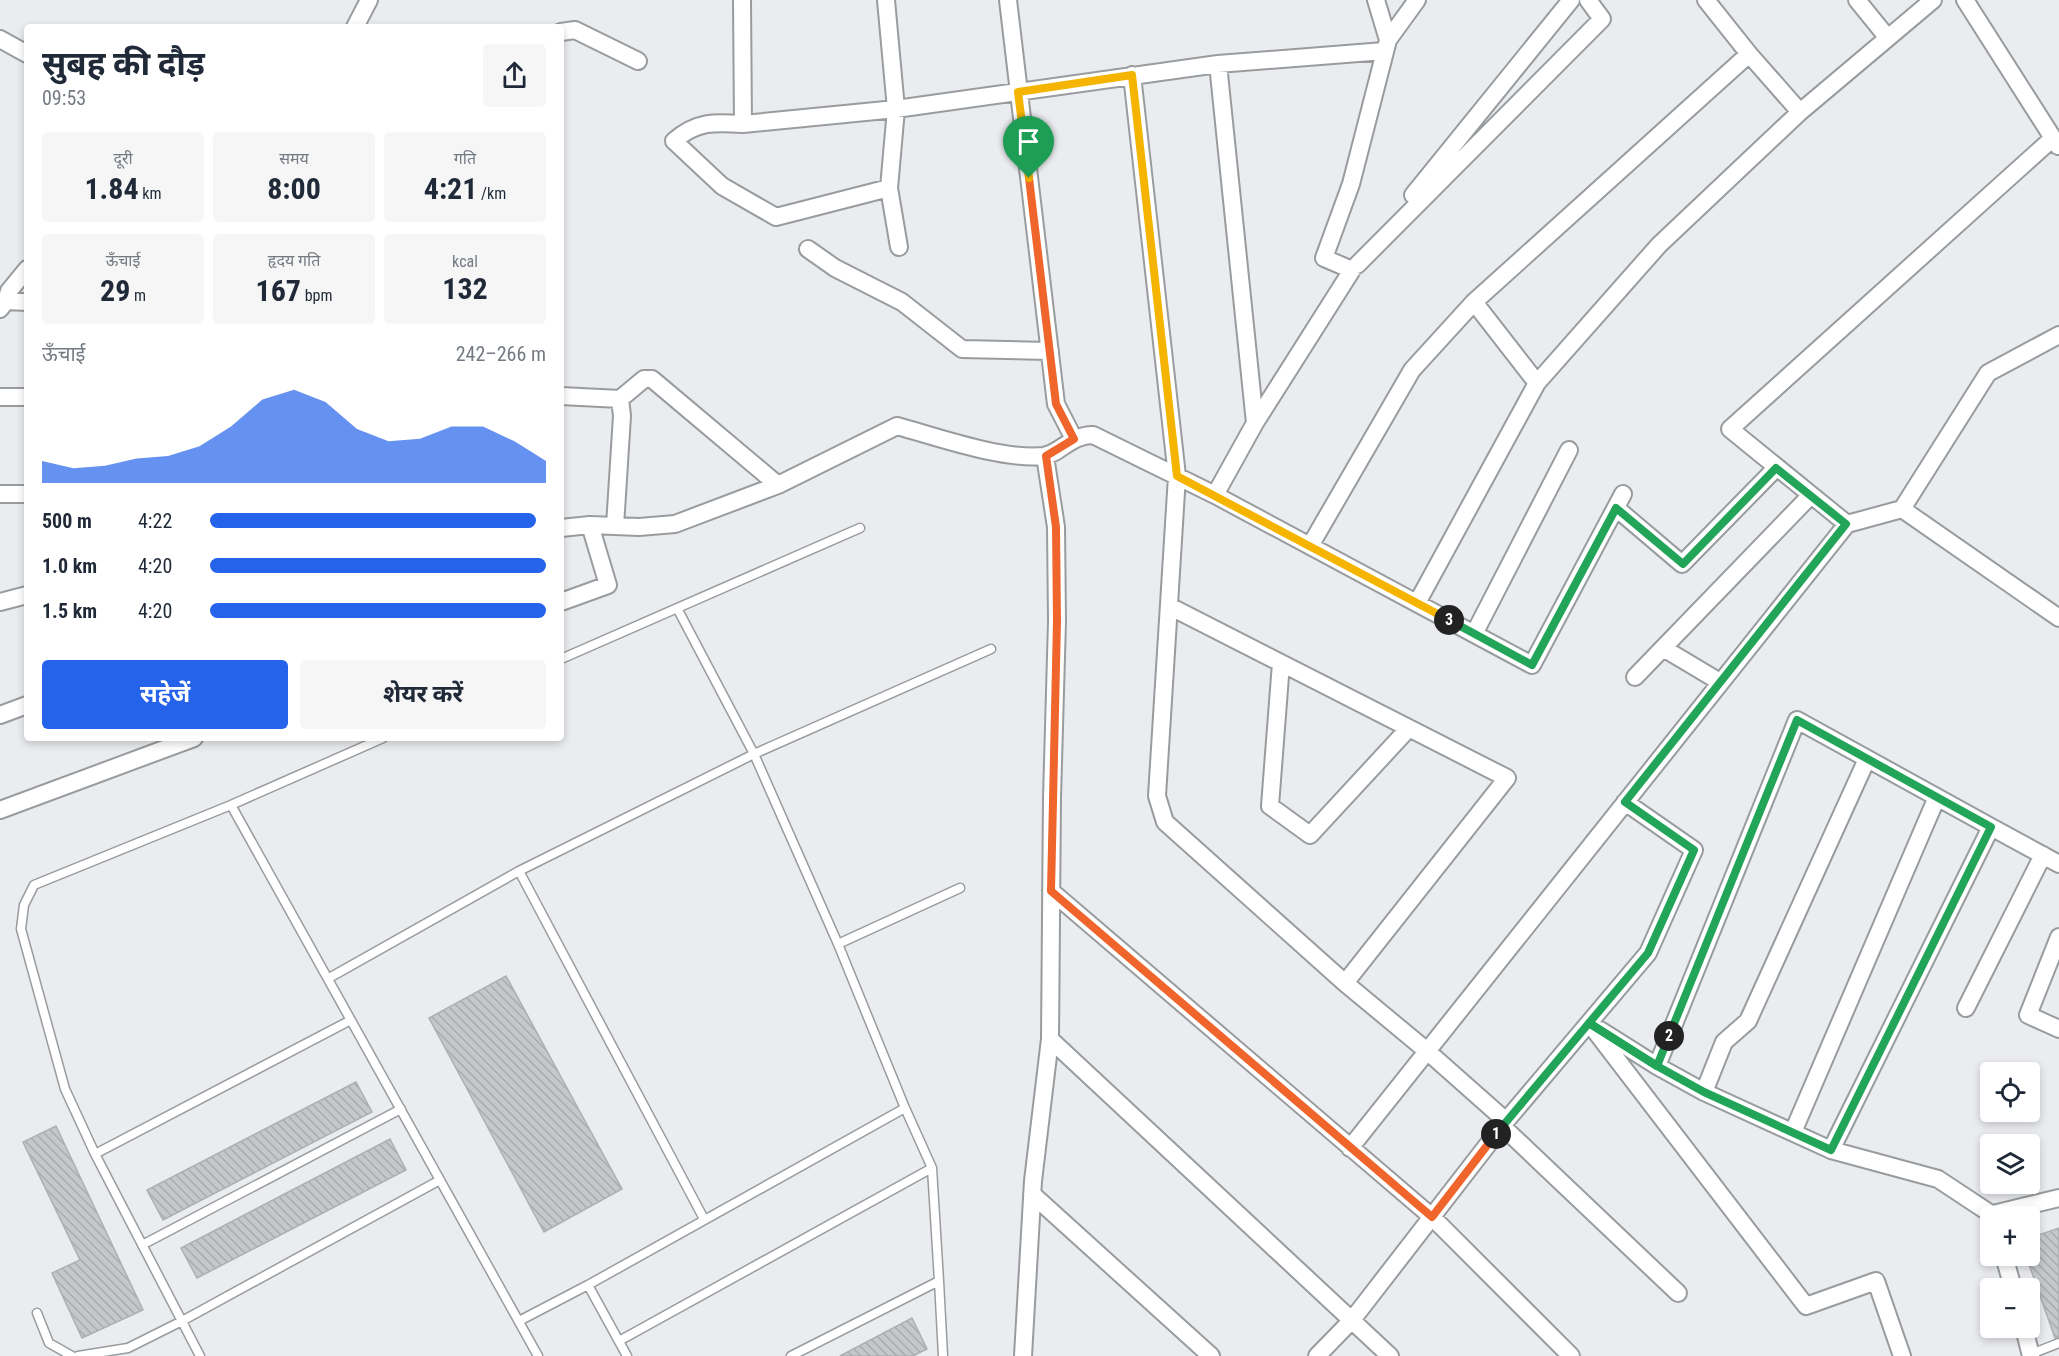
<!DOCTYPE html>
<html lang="hi">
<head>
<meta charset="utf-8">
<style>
	:root { --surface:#fff; --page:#f6f6f7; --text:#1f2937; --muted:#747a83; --accent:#2563eb }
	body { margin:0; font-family:"Roboto Condensed","Noto Sans Devanagari",sans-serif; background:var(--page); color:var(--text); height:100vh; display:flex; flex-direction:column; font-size:22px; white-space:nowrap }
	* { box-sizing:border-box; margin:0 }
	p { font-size:20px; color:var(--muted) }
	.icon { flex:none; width:33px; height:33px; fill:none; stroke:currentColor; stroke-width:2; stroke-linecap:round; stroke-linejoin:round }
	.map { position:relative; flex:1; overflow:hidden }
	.drawer { position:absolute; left:24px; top:24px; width:540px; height:717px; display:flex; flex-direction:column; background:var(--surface); border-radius:6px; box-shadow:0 3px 9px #0003 }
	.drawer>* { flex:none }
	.controls { position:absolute; left:1980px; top:1062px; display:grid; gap:12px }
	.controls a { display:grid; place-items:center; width:60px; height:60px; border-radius:6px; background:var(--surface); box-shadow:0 3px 9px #0003; font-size:30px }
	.pin { position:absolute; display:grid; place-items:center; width:51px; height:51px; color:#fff; margin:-62px -26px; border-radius:50% 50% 50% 0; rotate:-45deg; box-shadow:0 0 6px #0007 }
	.pin .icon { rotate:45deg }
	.km { position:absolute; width:30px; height:30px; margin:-15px; border-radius:50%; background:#222; color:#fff; font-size:16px; line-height:30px; text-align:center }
	.round { display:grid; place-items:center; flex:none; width:63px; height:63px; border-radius:6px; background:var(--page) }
	.headline { display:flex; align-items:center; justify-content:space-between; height:102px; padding:0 18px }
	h1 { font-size:33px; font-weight:700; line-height:45px }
	.stats { display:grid; grid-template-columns:repeat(3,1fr); gap:9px; height:102px; padding:6px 18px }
	.stats div { display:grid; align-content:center; border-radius:6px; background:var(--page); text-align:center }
	.stats b { font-size:30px; font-weight:700 }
	.stats small { font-size:16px; font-weight:400 }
	.stats p { font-size:16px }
	.chart { height:168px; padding:12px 18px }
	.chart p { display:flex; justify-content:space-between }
	.chart svg { width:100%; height:108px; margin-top:6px; fill:var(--accent); opacity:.7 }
	.button { display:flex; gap:12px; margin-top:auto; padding:12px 18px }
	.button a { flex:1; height:69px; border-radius:6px; background:var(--accent); color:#fff; font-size:24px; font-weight:700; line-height:69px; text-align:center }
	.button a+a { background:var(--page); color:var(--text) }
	ul { padding:0 18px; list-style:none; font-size:20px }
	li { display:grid; grid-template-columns:96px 72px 1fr; align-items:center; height:45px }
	li i { height:15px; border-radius:8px; background:var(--accent) }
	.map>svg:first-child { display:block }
</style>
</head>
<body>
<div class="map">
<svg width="2059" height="1356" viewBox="0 0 2059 1356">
	<defs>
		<pattern id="building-back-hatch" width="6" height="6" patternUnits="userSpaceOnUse" patternTransform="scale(1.5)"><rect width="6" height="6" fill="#c5c7ca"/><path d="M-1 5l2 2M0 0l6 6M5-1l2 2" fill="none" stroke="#a9abad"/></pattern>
	</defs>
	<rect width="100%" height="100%" fill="#eaecef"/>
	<path fill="url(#building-back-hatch)" stroke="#adafb2" stroke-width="1.5" d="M506,976L622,1189L544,1232L429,1018Z
		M356,1082L372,1112L163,1220L147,1190Z
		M56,1126L143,1310L82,1338L52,1273L80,1260L23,1142Z
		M390,1139L406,1170L197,1278L181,1248Z
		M2059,1228V1337L2055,1338L2026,1256H2030V1238Z
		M912,1318L927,1349L913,1356H840Z"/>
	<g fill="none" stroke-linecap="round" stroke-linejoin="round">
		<defs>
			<path id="lane" d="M677,608L754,754L838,944L905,1108L932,1168L939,1281
				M561,659L860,528
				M383,738L231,805L538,1356
				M519,871L704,1219
				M838,944L960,888
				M329,978L519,871L754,754L991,649
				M95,1154L351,1020
				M142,1245L401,1109
				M588,1285L627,1356
				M37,1313L49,1343L72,1356
				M519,1321L588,1285L905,1108
				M619,1341L932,1168
				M2031,1354L2059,1343
				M78,1356L128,1348L182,1321L440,1180
				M200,1356L95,1154L65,1089L21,929L24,905L34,885L231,805
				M791,1356L939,1281L943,1356"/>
			<path id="street" d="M742,0L743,124L896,109L1218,64L1384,51
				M886,0L896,109L889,188L899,247
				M1008,0L1056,404L1074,439
				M1376,0L1388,40
				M1706,0L1749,54L1800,112
				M1857,0L1887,37
				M1965,0L2058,146
				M355,27L369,0
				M561,32L575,30L638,61
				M0,39L27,54
				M1218,64L1255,423
				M1132,75L1177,476L1157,796L1165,822L1345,983L1427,1051L1506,1121L1352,1320L1317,1356
				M743,124C715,122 696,121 674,141L722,186L776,217L889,188
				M1413,195L1571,0
				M808,249L835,268L902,302L962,349L1050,351
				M1357,265L1602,19L1588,0
				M6,301L27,302
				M0,309L6,301L9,291L27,269
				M1537,383L1659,245L1800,112L1933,0
				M561,396L620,399L644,379H652L778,485
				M0,397H27
				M0,494H27
				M1215,495L1255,423L1352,270L1324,258L1351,184L1388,40L1417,0
				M1616,508L1682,564L1776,468
				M1902,509L1988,373L2059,335
				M1847,524L1902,509L2059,618
				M615,526L622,416L620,399
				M561,528L590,525L639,527L675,524L778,485L897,426C938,437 1001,460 1043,456C1060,454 1070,435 1093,435L1215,495L1532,665L1623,494
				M1310,546L1412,370L1474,302L1749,54
				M0,602L27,595
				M561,602L608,585L590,525
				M1417,603L1537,383L1474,302
				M1169,606L1507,778L1345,983
				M1474,634L1569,450
				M1663,648L1720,682
				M1281,663L1270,806L1310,835L1409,728
				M1635,677L1811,495
				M0,715L27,705
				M0,810L194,738
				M1051,891L1432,1217L1571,1356
				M2059,937L2028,1015L2059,1029
				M1966,1008L2043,855
				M1589,1023L1806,1306L1876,1281L1902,1356
				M1600,1030L1657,1066L1704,1092L1831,1150L1938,1179L1994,1216
				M1050,1039L1390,1356
				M1657,1066L1797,720L1991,827
				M1704,1092L1724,1042L1748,1021L1867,759
				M1506,1121L1648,953L1694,850L1625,802
				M1502,1126L1678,1293
				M1793,1132L1937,797
				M1350,1148L1847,524L1730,429L2053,138
				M1831,1150L1991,827L2059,864
				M1032,1194L1211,1356
				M1993,1214L2059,1198
				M2004,1256L2013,1288
				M2024,1328L2031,1356
				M1023,1356L1033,1181L1050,1039L1052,798L1057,621L1056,527L1045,456"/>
		</defs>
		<use href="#lane" stroke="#999c9e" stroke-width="11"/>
		<use href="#street" stroke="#999c9e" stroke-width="20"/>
		<use href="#lane" stroke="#fff" stroke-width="8"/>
		<use href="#street" stroke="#fff" stroke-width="16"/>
	</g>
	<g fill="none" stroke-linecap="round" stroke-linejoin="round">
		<defs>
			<path id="split-1" d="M1029,178L1056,404L1074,439L1046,456L1056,527L1057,621L1051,891L1432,1217L1496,1134"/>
			<path id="split-2" d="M1496,1134L1589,1023L1657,1066L1704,1092L1831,1150L1991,827L1797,720L1669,1036"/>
			<path id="split-3" d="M1449,620L1532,665L1616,508L1683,564L1776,468L1846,524L1625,802L1694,850L1648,953L1589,1023L1657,1066L1669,1036"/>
			<path id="split-4" d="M1029,178L1018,92L1132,75L1177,476L1449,620"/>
		</defs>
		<use href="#split-1" stroke="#fff" stroke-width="12"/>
		<use href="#split-2" stroke="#fff" stroke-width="12"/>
		<use href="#split-3" stroke="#fff" stroke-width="12"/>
		<use href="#split-4" stroke="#fff" stroke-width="12"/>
		<use href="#split-1" stroke="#f0652b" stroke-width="8"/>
		<use href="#split-2" stroke="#22a559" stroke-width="8"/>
		<use href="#split-3" stroke="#22a559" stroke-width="8"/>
		<use href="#split-4" stroke="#f5b400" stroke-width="8"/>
	</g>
</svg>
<div class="controls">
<a><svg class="icon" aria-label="locate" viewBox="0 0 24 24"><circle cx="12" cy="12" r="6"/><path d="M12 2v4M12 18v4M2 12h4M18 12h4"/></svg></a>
<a><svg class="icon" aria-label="layers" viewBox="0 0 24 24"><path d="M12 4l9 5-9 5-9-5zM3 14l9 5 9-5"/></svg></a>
<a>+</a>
<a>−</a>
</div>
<div class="pin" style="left:1029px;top:178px;background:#1e9e55"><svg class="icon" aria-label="arrive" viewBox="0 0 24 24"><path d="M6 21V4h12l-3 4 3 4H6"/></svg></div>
<b class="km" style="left:1496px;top:1134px">1</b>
<b class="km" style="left:1669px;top:1036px">2</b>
<b class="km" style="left:1449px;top:620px">3</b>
<section class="drawer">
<div class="headline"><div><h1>सुबह की दौड़</h1><p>09:53</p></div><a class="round"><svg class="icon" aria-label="share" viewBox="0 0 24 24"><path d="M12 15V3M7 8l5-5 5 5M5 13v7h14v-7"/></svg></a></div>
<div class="stats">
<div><p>दूरी</p><b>1.84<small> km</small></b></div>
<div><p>समय</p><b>8:00</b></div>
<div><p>गति</p><b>4:21<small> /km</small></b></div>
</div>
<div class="stats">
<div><p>ऊँचाई</p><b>29<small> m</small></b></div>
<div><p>हृदय गति</p><b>167<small> bpm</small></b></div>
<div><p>kcal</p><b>132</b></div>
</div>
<div class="chart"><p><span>ऊँचाई</span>242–266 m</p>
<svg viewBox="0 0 160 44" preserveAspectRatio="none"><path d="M0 44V35L10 38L20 37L30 34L40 33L50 29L60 21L70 10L80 6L90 11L100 22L110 27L120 26L130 21L140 21L150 27L160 35V44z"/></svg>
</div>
<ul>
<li><b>500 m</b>4:22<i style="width:97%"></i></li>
<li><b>1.0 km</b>4:20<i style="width:100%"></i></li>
<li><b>1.5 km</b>4:20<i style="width:100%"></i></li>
</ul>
<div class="button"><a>सहेजें</a><a>शेयर करें</a></div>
</section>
</div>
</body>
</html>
